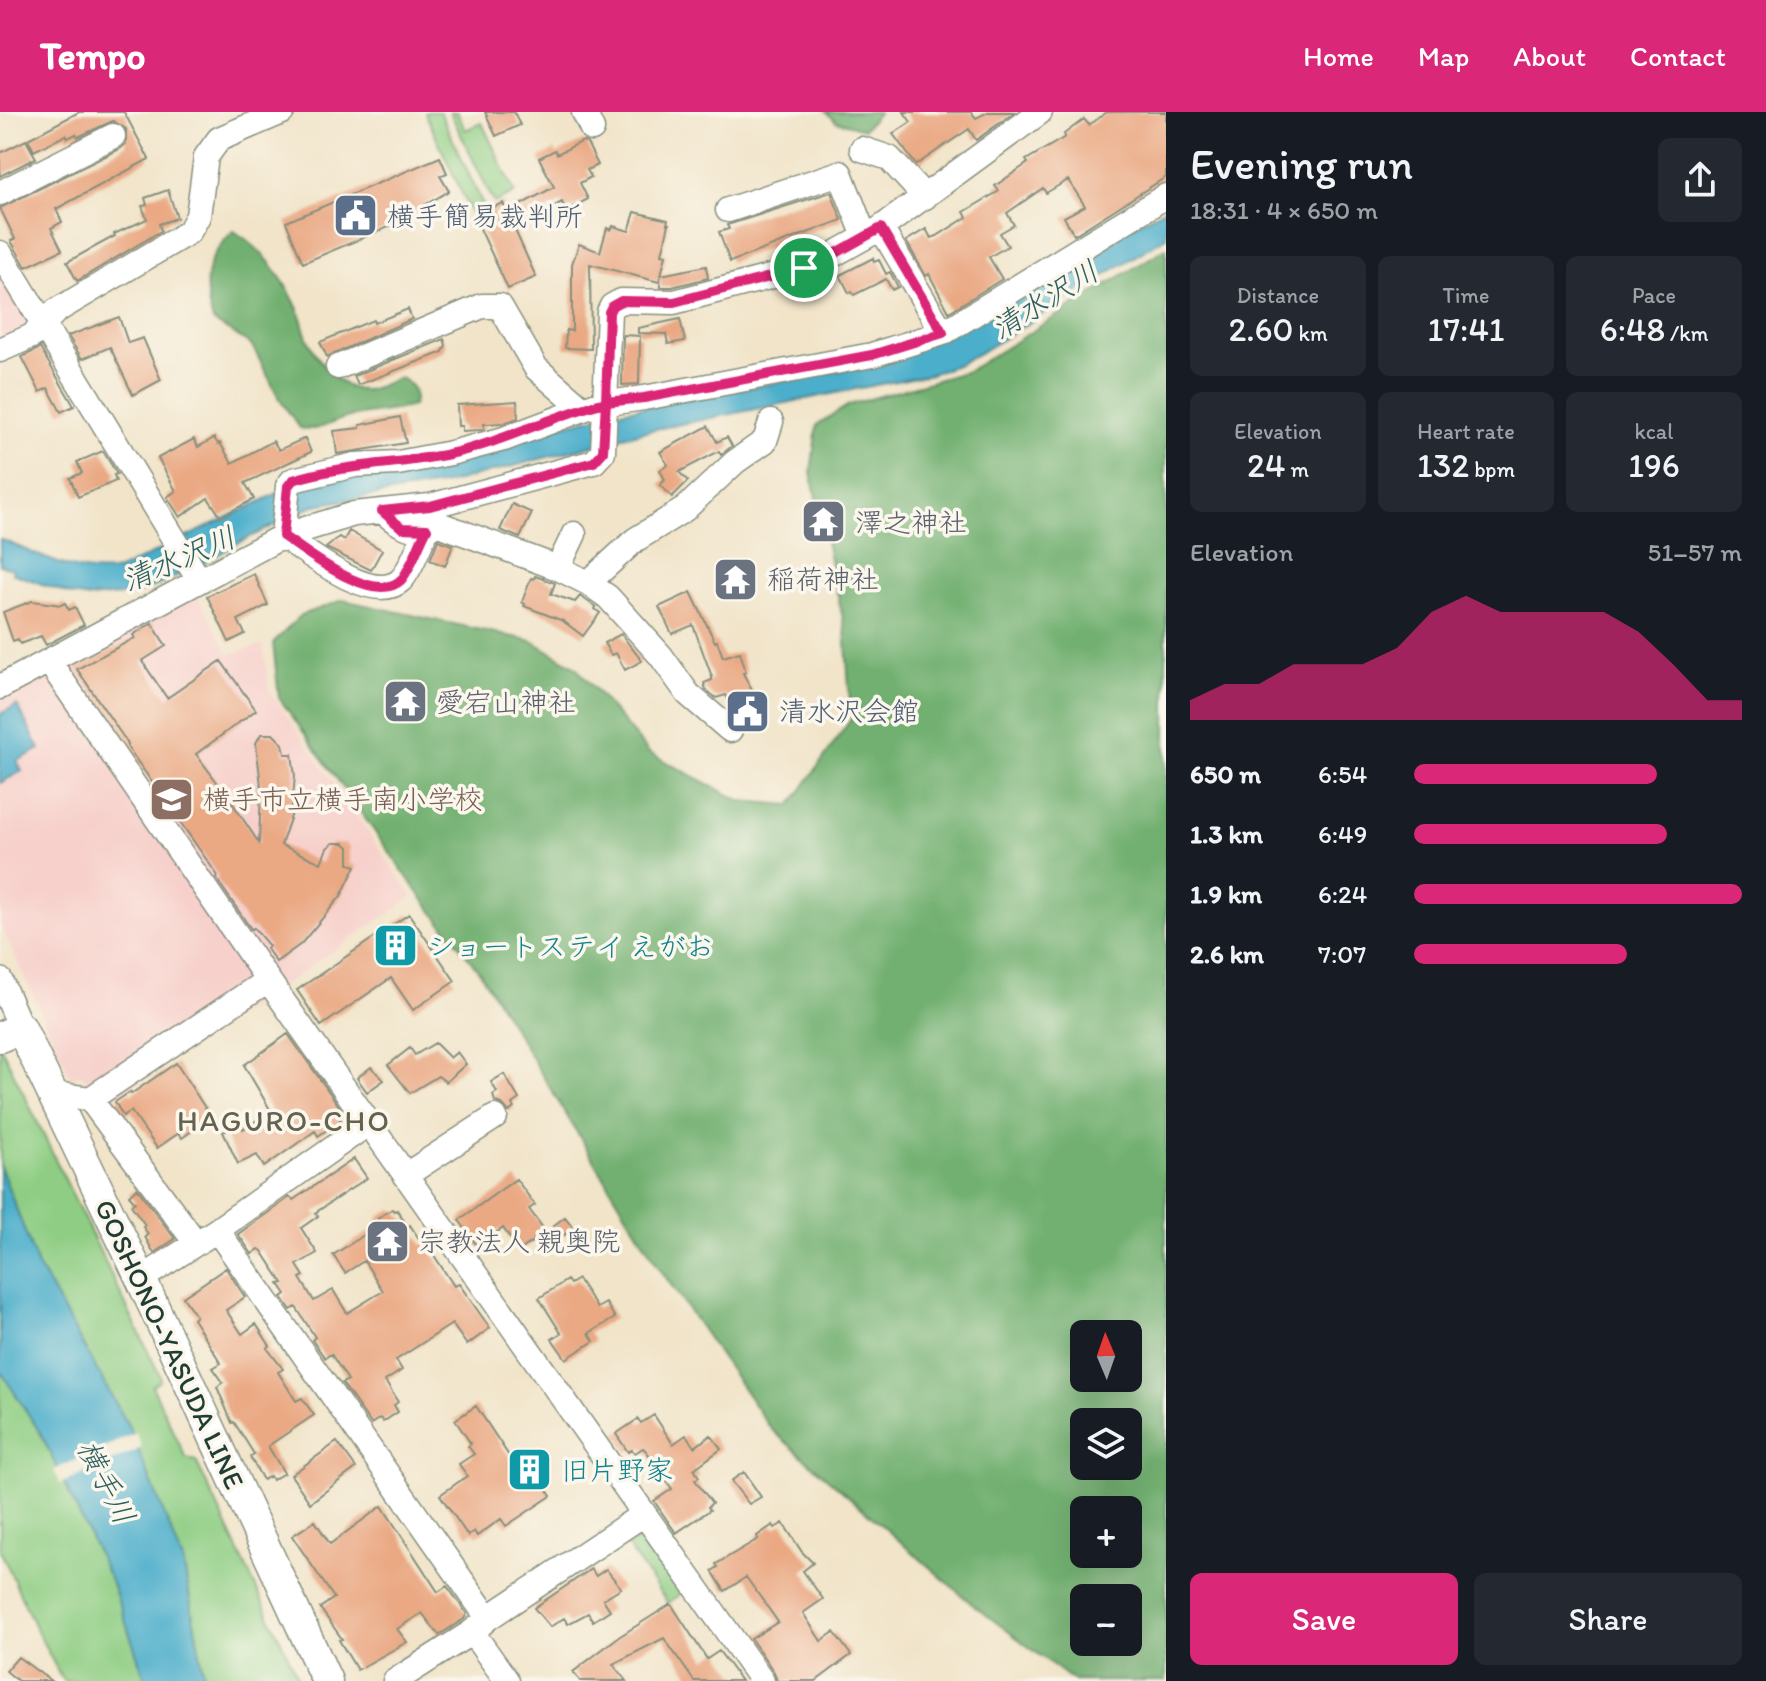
<!DOCTYPE html>
<html lang="en">
<head>
<meta charset="utf-8">
<style>
	:root { --surface:#171b24; --page:#242831; --text:#f1f3f6; --muted:#9ea1a6; --accent:#db2777 }
	body { margin:0; font-family:Itim,"Klee One",sans-serif; background:var(--page); color:var(--text); height:100vh; display:flex; flex-direction:column; font-size:30px; white-space:nowrap }
	* { box-sizing:border-box; margin:0 }
	p { font-size:26px; color:var(--muted) }
	.icon { flex:none; width:44px; height:44px; fill:none; stroke:currentColor; stroke-width:2; stroke-linecap:round; stroke-linejoin:round }
	.map { position:relative; flex:1; overflow:hidden }
	.sheet { display:flex; flex-direction:column; background:var(--surface); width:600px }
	.sheet>* { flex:none }
	.needle { width:52px; rotate:358deg }
	.buttons { position:absolute; left:1070px; top:1208px; display:grid; gap:16px }
	.buttons a { display:grid; place-items:center; width:72px; height:72px; border-radius:12px; background:var(--surface); box-shadow:0 8px 32px #0002; font-size:40px }
	.pin { position:absolute; display:grid; place-items:center; width:68px; height:68px; color:#fff; margin:-34px; border:4px solid #fff; border-radius:50%; box-shadow:0 2px 8px #0007 }
	.round { display:grid; place-items:center; flex:none; width:84px; height:84px; border-radius:12px; background:var(--page) }
	.summary { display:flex; align-items:center; justify-content:space-between; height:136px; padding:0 24px }
	h1 { font-size:44px; font-weight:600; line-height:60px }
	.stats { display:grid; grid-template-columns:repeat(3,1fr); gap:12px; height:136px; padding:8px 24px }
	.stats div { display:grid; align-content:center; border-radius:12px; background:var(--page); text-align:center }
	.stats b { font-size:34px; font-weight:600 }
	.stats small { font-size:22px; font-weight:400 }
	.stats p { font-size:22px }
	.chart { height:224px; padding:16px 24px }
	.chart p { display:flex; justify-content:space-between }
	.chart svg { width:100%; height:144px; margin-top:8px; fill:var(--accent); opacity:.7 }
	.cta { display:flex; gap:16px; margin-top:auto; padding:16px 24px }
	.cta a { flex:1; height:92px; border-radius:12px; background:var(--accent); color:#fff; font-size:32px; font-weight:600; line-height:92px; text-align:center }
	.cta a+a { background:var(--page); color:var(--text) }
	ul { padding:0 24px; list-style:none; font-size:26px }
	li { display:grid; grid-template-columns:128px 96px 1fr; align-items:center; height:60px }
	li i { height:20px; border-radius:10px; background:var(--accent) }
	header { display:flex; align-items:center; gap:48px; box-sizing:border-box; height:112px; padding:0 40px; background:var(--accent); color:#fff }
	header strong { font-size:38px }
	nav { display:flex; gap:44px; margin-inline-start:auto; font-size:28px }
	main { display:flex; flex:1; min-height:0 }
	.map>svg:first-child { display:block }
</style>
</head>
<body>
<header>
<strong>Tempo</strong>
<nav><a>Home</a><a>Map</a><a>About</a><a>Contact</a></nav>
</header>
<main>
<div class="map">
<svg width="1166" height="1569" viewBox="0 0 1166 1569">
	<rect width="100%" height="100%" fill="#fbf7ec"/>
	<filter id="ink" filterUnits="userSpaceOnUse"><feTurbulence type="fractalNoise" baseFrequency=".0125" numOctaves="2"/><feDisplacementMap in="SourceGraphic" scale="16" xChannelSelector="R" yChannelSelector="G"/><feConvolveMatrix kernelMatrix="1 2 1 2 8 2 1 2 1" color-interpolation-filters="sRGB"/></filter>
	<filter id="wash" filterUnits="userSpaceOnUse"><feTurbulence type="fractalNoise" baseFrequency=".006" numOctaves="4" result="noise"/><feDisplacementMap in="SourceGraphic" scale="32" xChannelSelector="R" yChannelSelector="G"/><feGaussianBlur stdDeviation="1.8" result="paint"/><feColorMatrix in="noise" values="0 0 0 0 0 0 0 0 0 0 0 0 0 0 0 0 0 1.4 0 .05"/><feComposite in="paint" operator="in"/></filter>
	<g filter="url(#wash)">
		<rect width="100%" height="100%" fill="#f1e4c9"/>
		<path fill="#f7d0cb" d="M0,159L33,211L0,226Z
			M197,483L229,542L263,533L269,578L413,785L106,992L81,962L71,966L0,812V589Z"/>
		<path fill="#8ecd83" stroke="#56855c" stroke-width="2" d="M428,0H440L484,95L471,101L425,1Z
			M450,0H457L465,18L482,11L515,81L494,91Z
			M0,933L160,1264V1268L152,1274L186,1346L196,1349L300,1569H205L183,1449L129,1315L38,1154L0,1054Z
			M0,1258L41,1322L113,1474L146,1569H63L36,1517L0,1438Z
			M641,1414L687,1477L668,1491L622,1427Z"/>
		<path fill="#72b071" stroke="#487652" stroke-width="2" fill-rule="evenodd" d="M826,0H879L864,17L836,9Z
			M234,119C262,136 282,164 296,193C302,204 303,217 308,228C318,249 339,279 365,278C378,277 388,269 400,266C413,273 417,279 413,294C391,300 370,300 349,305C329,310 322,320 300,316L280,288L254,237L249,231L213,209C201,172 204,145 234,119Z
			M1166,136V1569H1074L972,1492L771,1317L658,1154L479,859L420,783L279,586L273,531L301,503L343,488L532,529L576,555L649,641L741,689L791,693L851,607L845,516L811,361L817,313L849,293L968,259ZM1084,1222H1128V1266H1084ZM1084,1310H1128V1354H1084ZM1084,1398H1128V1442H1084ZM1084,1486H1128V1530H1084Z"/>
		<path fill="#4caecb" stroke="#367680" stroke-width="2" d="M1166,96V125L988,236L959,252L931,262L646,319L446,372L315,393L238,431L206,450L156,474L133,482L89,486L72,483L12,461L13,457L0,453V427C38,442 78,466 119,458L278,381L621,299L877,252Z
			M17,593L40,637L17,649L22,659L0,671V602Z
			M0,1054L38,1154L129,1315L183,1449L205,1569H146L113,1474L41,1322L0,1258Z"/>
		<path fill="#f1e4c9" d="M136,1321L142,1336L60,1372L54,1358Z"/>
		<g id="blocks">
			<path fill="#eaa883" d="M79,0H124L149,47L56,97L62,110L51,116L62,138L26,155L11,129L15,127L0,96L120,37L126,32V17L113,9L78,25L76,22L68,26L66,23L34,39L28,27Z
				M485,0H514L520,13L496,24Z
				M904,0H971L976,6L988,0H1015L976,28L969,17L916,53L893,22L911,10Z
				M1107,0H1166V65L1074,123L1064,105L1085,94L1068,68L1046,81L1043,76L1007,101L1014,113L1000,121L1008,134L989,145L1002,167L949,200L929,162L926,164L906,129L926,117L931,126L937,124L967,105L964,100L999,79L995,74L1028,51L1026,48L1065,25L1064,22L1084,7L1089,13Z
				M26,28L36,46L0,64V41Z
				M583,29L587,31L598,53L587,58L591,65L580,71L588,87L566,99L562,90L514,116L536,165L508,177L477,110L489,104L486,98L503,91L506,98L514,94L515,96L554,75L539,46L555,38L557,42Z
				M440,45L447,61L440,64L449,79L425,93L427,99L303,151L286,110Z
				M168,78L177,106L159,112L161,119L77,169L67,150L115,124L114,122L147,107L142,94L147,93L145,86Z
				M831,80L842,108L730,150L719,120L729,117L727,113Z
				M635,100L668,108L667,112H669L662,142L666,143L661,163L706,154L708,166L672,175H661L660,165L659,170L590,152L591,237L565,236L566,218L572,219V152L579,132L600,140L607,116L611,118L613,114L629,119Z
				M873,146L874,150L879,148L886,162L890,160L898,175L892,178L886,167L854,183L852,180L849,181L840,163Z
				M408,197L412,207L327,245L320,230L373,208L374,211Z
				M119,205L128,231L143,226L161,268L133,283L110,235L82,247L68,224Z
				M680,207L685,229L668,232L666,222L638,221V216Z
				M623,223L640,224L639,272L622,273Z
				M444,227L446,233L443,240L358,273L354,264Z
				M40,236L74,294L61,300L48,276L40,280L22,245Z
				M517,289L518,306L504,311L484,312V317L481,318L462,319V314H458L457,293Z
				M400,305L406,331L337,342L334,319L360,316V313Z
				M708,314L717,330L727,325L732,334L721,343L719,339L679,360L688,369L672,385L660,373L665,368L660,358L668,353L660,340Z
				M214,326L218,332L220,331L232,351L273,329L279,338L305,326L311,340L245,371L254,387L221,405L208,386L180,405L167,385L176,379L158,346L194,327L198,335Z
				M103,339L117,362L114,363L116,369L78,385L70,366L82,361L77,350Z
				M512,392L532,401L520,426L500,418Z
				M833,398L834,417L818,418L817,399Z
				M349,419L382,438L371,458L326,436L339,425L344,428Z
				M438,428L453,433L445,454L430,448Z
				M254,462L268,493L238,508L245,522L229,530L207,484Z
				M535,464L555,471L551,482L575,490L580,484L596,495L595,497L600,501L583,524L563,509L524,494L525,492L522,490L531,466L534,467Z
				M691,480L715,530L717,529L723,545L740,540L746,560L743,561L763,600L745,609L743,603H736L726,583L716,586L706,578L704,571L712,568V565L693,513L672,522L659,495Z
				M32,489L61,493L65,491L69,498L75,495L84,513L46,533L41,524L20,532L18,527L13,529L3,500Z
				M152,511L166,534L142,549L167,586L221,549L256,598L196,642L229,686L259,731L261,674L256,631L261,622H273L283,632L285,642H292L295,664L291,704L281,733L321,751L327,736L333,731H344L349,735V752L356,754L341,784L301,832L276,850L267,837L269,834L254,816L251,817L216,766L218,764L128,636V632L77,557L135,526L133,523Z
				M621,522L642,549L625,558L616,541L611,543L604,531Z
				M409,579L417,595L402,602L394,586Z
				M409,802L455,869L413,898L391,866L321,914L297,878Z
				M288,922L341,997L335,1001L341,1008L318,1024L315,1019L264,1055L257,1043L238,1052L223,1020L241,1012L243,1017L271,999L244,953Z
				M435,931L450,946L457,940L466,952L446,970L438,964L410,981L388,953L410,936L415,943Z
				M176,951L211,1005L182,1026L179,1021L157,1036L131,999L123,1004L115,990L130,980L131,982Z
				M371,955L384,968L367,980L357,966Z
				M504,962L519,987L512,992L514,996L509,1000L502,992L495,990L493,983L497,980L491,970Z
				M354,1047L367,1066L315,1101L318,1104L301,1116L317,1141L297,1153L304,1164L300,1166L314,1189L333,1178L347,1201L383,1179L364,1149L345,1161L333,1143L378,1114L376,1111L379,1108L378,1106L392,1097L394,1099L397,1098L408,1115L410,1113L423,1133L426,1131L454,1174L459,1172L490,1216L467,1233L452,1212L396,1248L402,1258L385,1269L398,1290L394,1293L398,1300L383,1310L380,1306L371,1312L342,1271L348,1268L331,1242L325,1246L312,1228L315,1225L296,1195L291,1198L282,1185L286,1182L279,1172L283,1171L262,1139L259,1137L252,1142L238,1122L290,1085L293,1088Z
				M516,1067L535,1093L529,1097L546,1120L519,1139L503,1116L477,1134L459,1108Z
				M137,1076L175,1127L154,1141L145,1125L148,1122L143,1115L145,1113L131,1093L135,1090L129,1083Z
				M565,1105L574,1116L561,1125L553,1114Z
				M226,1156L245,1185L226,1198L242,1222L256,1212L270,1234L267,1236L283,1257L278,1260L296,1289L302,1286L314,1303L268,1334L284,1361L272,1368L270,1364L263,1368L250,1345L254,1342L234,1310L232,1311L217,1275L223,1270L213,1256L221,1251L193,1207L196,1204L183,1185Z
				M578,1167L597,1196L606,1191L615,1206L589,1221L594,1229L566,1247L552,1227L561,1221L539,1186L567,1168L570,1172Z
				M476,1294L517,1356L533,1345L538,1353L541,1351L551,1365L542,1371L551,1384L506,1414L501,1407L477,1424L474,1419L468,1424L440,1383L467,1364L459,1352L474,1342L468,1334L471,1332L455,1308Z
				M654,1303L673,1332L686,1323L695,1335L711,1323L721,1337L694,1357L699,1365L695,1368L712,1391L708,1395L710,1398L676,1421L654,1389L672,1377L647,1340L643,1336L635,1341L632,1338L628,1340L616,1322L638,1307L641,1311Z
				M337,1330L356,1356L310,1391L291,1363Z
				M744,1360L761,1385L749,1392L731,1369Z
				M382,1394L438,1480L447,1474L467,1502L464,1507L439,1523L422,1501L397,1517L407,1530L357,1558L339,1528L342,1527L320,1496L334,1486L292,1424L315,1409L330,1432Z
				M783,1411L802,1440L813,1451L803,1459L823,1487L803,1501L821,1529L834,1520L851,1543L816,1569H777L774,1560L751,1527L778,1510L746,1465L725,1479L712,1459L718,1455L716,1452L758,1427L757,1424L773,1413L775,1416Z
				M591,1457L596,1464L606,1457L621,1476L603,1487L610,1498L593,1509L588,1501L568,1512L564,1506L550,1515L534,1496Z
				M671,1492L707,1547L719,1539L741,1569H694L664,1526L613,1552L626,1569H580L573,1560L617,1526Z
				M18,1545L51,1569H18L6,1559Z"/>
		</g>
	</g>
	<g filter="url(#ink)">
		<use href="#blocks" fill-opacity="0" stroke="#88907e" stroke-width="2"/>
		<g fill="none" stroke-linecap="round" stroke-linejoin="round">
			<defs>
				<path id="minor" d="M584,0L592,17
					M862,37L889,46L925,85
					M0,81L113,24
					M728,98L840,61L865,125
					M881,116L943,221
					M0,141L199,468
					M0,238L32,224L56,199L189,120L198,104L206,45L219,27L282,0
					M338,255L482,194H500L536,256L583,297
					M382,399C403,416 412,422 439,412L558,456L588,471L608,485L661,544L688,582L730,618
					M283,424L288,374L293,368L355,353L398,351L451,341L504,327L594,293L644,286L872,243L943,221L1166,84
					M283,424C307,440 373,494 401,468C410,459 421,429 427,417
					M558,456L574,422
					M588,471L635,428L685,397L735,350L765,329L771,310
					M50,551L268,868L762,1569
					M0,575L283,424L354,402L430,394L594,350L603,340L609,200L612,194L621,189L674,190L800,157L831,144L881,116L1040,0
					M0,868L21,916
					M53,982L90,987L196,1131
					M90,987L268,868
					M406,1063L495,1005
					M217,1118L488,1506
					M141,1167L217,1118L369,1011
					M472,1520L507,1569
					M395,1569L472,1520L488,1506L644,1402"/>
				<path id="major" d="M0,925L21,916L141,1167L327,1569"/>
			</defs>
			<use href="#minor" stroke="#88907e" stroke-width="27"/>
			<use href="#major" stroke="#88907e" stroke-width="33"/>
			<use href="#minor" stroke="#fff" stroke-width="24"/>
			<use href="#major" stroke="#fff" stroke-width="30"/>
		</g>
	</g>
	<g fill="none" stroke-linecap="round" stroke-linejoin="round" filter="url(#ink)">
		<defs>
			<path id="route" d="M804,156L674,190L621,189L612,194L609,200L606,290C553,303 504,330 449,342C397,353 344,352 293,368L288,374L283,424C307,440 373,494 401,468C410,459 420,429 427,417L402,416L382,399L430,394L594,350L603,340L606,290L644,286L872,243L943,221L881,116L831,144L804,156"/>
		</defs>
		<use href="#route" stroke="#fff" stroke-width="16"/>
		<use href="#route" stroke="#db2777" stroke-width="10"/>
	</g>
	<defs>
		<symbol id="civic-square" viewBox="-11 -11 22 22"><rect x="-9" y="-9" width="18" height="18" rx="4" fill="#5c6f8a" stroke="#fbf7ec"/><path d="M-.6-6.5H3V-4.5H.6V-3L4-1V1h2V6H-6V1h2V-1L-.6-3ZM-1.2 2.5V6h2.4V2.5Z" fill="#fff"/></symbol>
		<symbol id="temple-square" viewBox="-11 -11 22 22"><rect x="-9" y="-9" width="18" height="18" rx="4" fill="#6b7280" stroke="#fbf7ec"/><path d="M0-6L5-2H3V0L6.5 2.5H4V6H1.5V3h-3V6H-4V2.5H-6.5L-3 0V-2H-5Z" fill="#fff"/></symbol>
		<symbol id="school-square" viewBox="-11 -11 22 22"><rect x="-9" y="-9" width="18" height="18" rx="4" fill="#8d6e63" stroke="#fbf7ec"/><path d="M0-5L7-2L0 1L-7-2ZM-4 1L0 2.5L4 1V4Q0 6-4 4Z" fill="#fff"/></symbol>
		<symbol id="building-square" viewBox="-11 -11 22 22"><rect x="-9" y="-9" width="18" height="18" rx="4" fill="#0f9aa8" stroke="#fbf7ec"/><path d="M-4-6H4V6H1V3H-1V6H-4ZM-2.5-4.3h1.7v1.8h-1.7ZM.8-4.3h1.7v1.8H.8ZM-2.5-1h1.7V.8h-1.7ZM.8-1h1.7V.8H.8Z" fill="#fff"/></symbol>
	</defs>
	<g fill-rule="evenodd">
		<use href="#civic-square" x="330" y="78" width="51" height="51"/>
		<use href="#temple-square" x="798" y="384" width="51" height="51"/>
		<use href="#temple-square" x="710" y="442" width="51" height="51"/>
		<use href="#temple-square" x="380" y="564" width="51" height="51"/>
		<use href="#civic-square" x="722" y="574" width="51" height="51"/>
		<use href="#school-square" x="146" y="662" width="51" height="51"/>
		<use href="#building-square" x="370" y="808" width="51" height="51"/>
		<use href="#temple-square" x="362" y="1104" width="51" height="51"/>
		<use href="#building-square" x="504" y="1332" width="51" height="51"/>
	</g>
	<g text-anchor="middle" stroke-width="7" stroke-linejoin="round" paint-order="stroke">
		<g font-size="28" fill="#4e5e75" stroke="#fbf7ec" text-anchor="start">
			<text x="387" y="114">横手簡易裁判所</text>
			<text x="779" y="609">清水沢会館</text>
		</g>
		<g font-size="28" fill="#5b616d" stroke="#fbf7ec" text-anchor="start">
			<text x="855" y="420">澤之神社</text>
			<text x="767" y="477">稲荷神社</text>
			<text x="436" y="600">愛宕山神社</text>
			<text x="418" y="1139">宗教法人 親奥院</text>
		</g>
		<g font-size="28" fill="#785e54" stroke="#fbf7ec" text-anchor="start">
			<text x="203" y="697">横手市立横手南小学校</text>
		</g>
		<g font-size="28" fill="#0d838f" stroke="#fbf7ec" text-anchor="start">
			<text x="427" y="844">ショートステイ えがお</text>
			<text x="561" y="1368">旧片野家</text>
		</g>
		<g font-size="28" fill="#1f3d34" stroke="#fbf7ec">
			<text transform="translate(170 1232) rotate(65)" y="10">GOSHONO-YASUDA LINE</text>
		</g>
		<g font-size="30" font-style="italic" fill="#2c5f61" stroke="#fbf7ec">
			<text transform="translate(1045 188) rotate(-32)" y="10">清水沢川</text>
			<text transform="translate(179 447) rotate(-23)" y="10">清水沢川</text>
			<text transform="translate(106 1370) rotate(63)" y="10">横手川</text>
		</g>
		<g font-size="30" letter-spacing="2" fill="#666250" stroke="#fbf7ec">
			<text x="284" y="1019">HAGURO-CHO</text>
		</g>
	</g>
</svg>
<div class="buttons">
<a><svg class="needle" viewBox="-14 -14 28 28"><path d="M0-13l5 13h-10z" fill="#e53935"/><path d="M0 13l5-13h-10z" fill="#9ea1a6"/></svg></a>
<a><svg class="icon" aria-label="layers" viewBox="0 0 24 24"><path d="M12 4l9 5-9 5-9-5zM3 14l9 5 9-5"/></svg></a>
<a>+</a>
<a>−</a>
</div>
<div class="pin" style="left:804px;top:156px;background:#1e9e55"><svg class="icon" aria-label="arrive" viewBox="0 0 24 24"><path d="M6 21V4h12l-3 4 3 4H6"/></svg></div>
</div>
<section class="sheet">
<div class="summary"><div><h1>Evening run</h1><p>18:31 · 4 × 650 m</p></div><a class="round"><svg class="icon" aria-label="share" viewBox="0 0 24 24"><path d="M12 15V3M7 8l5-5 5 5M5 13v7h14v-7"/></svg></a></div>
<div class="stats">
<div><p>Distance</p><b>2.60<small> km</small></b></div>
<div><p>Time</p><b>17:41</b></div>
<div><p>Pace</p><b>6:48<small> /km</small></b></div>
</div>
<div class="stats">
<div><p>Elevation</p><b>24<small> m</small></b></div>
<div><p>Heart rate</p><b>132<small> bpm</small></b></div>
<div><p>kcal</p><b>196</b></div>
</div>
<div class="chart"><p><span>Elevation</span>51–57 m</p>
<svg viewBox="0 0 160 44" preserveAspectRatio="none"><path d="M0 44V38L10 33L20 33L30 27L40 27L50 27L60 22L70 11L80 6L90 11L100 11L110 11L120 11L130 17L140 27L150 38L160 38V44z"/></svg>
</div>
<ul>
<li><b>650 m</b>6:54<i style="width:74%"></i></li>
<li><b>1.3 km</b>6:49<i style="width:77%"></i></li>
<li><b>1.9 km</b>6:24<i style="width:100%"></i></li>
<li><b>2.6 km</b>7:07<i style="width:65%"></i></li>
</ul>
<div class="cta"><a>Save</a><a>Share</a></div>
</section>
</main>
</body>
</html>
